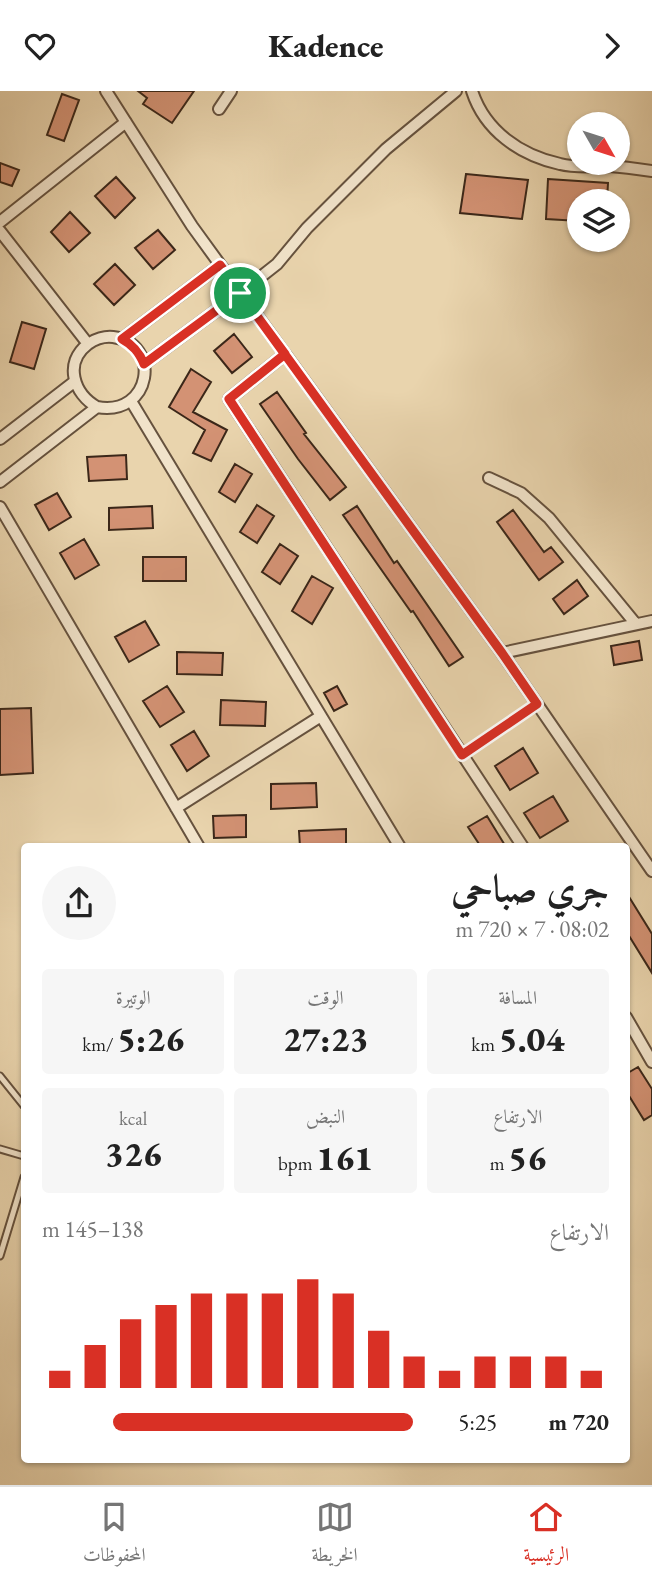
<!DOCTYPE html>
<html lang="ar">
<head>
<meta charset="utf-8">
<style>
	:root { --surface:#fff; --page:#f6f6f6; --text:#222; --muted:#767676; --line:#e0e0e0; --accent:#d93025 }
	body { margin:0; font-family:"EB Garamond",Amiri,serif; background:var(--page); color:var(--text); direction:rtl; height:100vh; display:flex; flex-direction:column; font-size:26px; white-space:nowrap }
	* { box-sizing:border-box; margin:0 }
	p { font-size:23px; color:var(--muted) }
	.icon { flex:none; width:38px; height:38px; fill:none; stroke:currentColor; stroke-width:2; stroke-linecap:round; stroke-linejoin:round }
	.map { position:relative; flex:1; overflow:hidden; direction:ltr }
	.panel { position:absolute; left:21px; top:752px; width:609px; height:620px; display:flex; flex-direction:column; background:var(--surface); border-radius:7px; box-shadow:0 2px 5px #0004; direction:rtl }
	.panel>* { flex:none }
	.needle { width:46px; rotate:129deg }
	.fabs { position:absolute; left:567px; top:21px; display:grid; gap:14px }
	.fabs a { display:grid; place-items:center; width:63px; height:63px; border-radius:50%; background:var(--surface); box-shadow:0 2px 5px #0004; font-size:35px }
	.pin { position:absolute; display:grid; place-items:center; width:60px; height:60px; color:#fff; margin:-30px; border:4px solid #fff; border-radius:50%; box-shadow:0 2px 7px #0007 }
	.round { display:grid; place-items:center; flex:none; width:74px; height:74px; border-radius:37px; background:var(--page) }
	.summary { display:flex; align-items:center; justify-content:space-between; height:119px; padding:0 21px }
	h1 { font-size:38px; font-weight:800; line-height:52px }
	.metrics { display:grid; grid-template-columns:repeat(3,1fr); gap:10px; height:119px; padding:7px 21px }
	.metrics div { display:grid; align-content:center; border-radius:7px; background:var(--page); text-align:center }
	.metrics b { font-size:35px; font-weight:800 }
	.metrics small { font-size:19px; font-weight:400 }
	.metrics p { font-size:19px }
	.chart { height:196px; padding:14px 21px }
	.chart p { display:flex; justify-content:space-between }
	.chart svg { width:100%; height:126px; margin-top:7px; stroke:var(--accent); stroke-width:6 }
	ul { padding:0 21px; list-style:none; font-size:23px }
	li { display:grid; grid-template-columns:112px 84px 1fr; align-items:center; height:52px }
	li i { height:18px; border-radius:9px; background:var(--accent) }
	header { display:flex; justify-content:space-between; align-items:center; height:91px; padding:0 21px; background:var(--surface); font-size:32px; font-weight:800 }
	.tabs { display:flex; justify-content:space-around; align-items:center; height:98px; border-top:2px solid var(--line); background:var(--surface); font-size:19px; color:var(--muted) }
	.tabs a { display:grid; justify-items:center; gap:4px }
	.tabs .selected { color:var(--accent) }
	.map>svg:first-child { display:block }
</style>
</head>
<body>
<header><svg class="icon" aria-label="forward" viewBox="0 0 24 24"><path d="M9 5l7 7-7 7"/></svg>Kadence<svg class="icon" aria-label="heart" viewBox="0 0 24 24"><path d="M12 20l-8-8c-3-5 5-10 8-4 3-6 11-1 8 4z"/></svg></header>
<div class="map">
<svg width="652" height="1394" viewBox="0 0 652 1394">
	<rect width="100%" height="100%" fill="#e9d4ad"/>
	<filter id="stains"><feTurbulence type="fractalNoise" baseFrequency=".00286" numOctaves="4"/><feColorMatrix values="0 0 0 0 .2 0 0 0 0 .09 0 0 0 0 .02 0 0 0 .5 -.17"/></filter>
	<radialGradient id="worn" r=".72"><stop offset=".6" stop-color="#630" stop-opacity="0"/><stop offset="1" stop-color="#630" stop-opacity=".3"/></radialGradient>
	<path fill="#d39274" stroke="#3b2719" stroke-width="2" d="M138,0H194L172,32L143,13L147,7Z
		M62,3L79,9L64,50L47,44Z
		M0,72L19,79L12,95L0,91Z
		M466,83L528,89L522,128L460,122Z
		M116,86L135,107L115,127L95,105Z
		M548,88L608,92L607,110H579V130L546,128Z
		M70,121L90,142L69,161L51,141Z
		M158,139L175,159L153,178L135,157Z
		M115,173L135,194L114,214L94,193Z
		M22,231L46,238L34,278L10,271Z
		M234,243L252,266L232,282L214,260Z
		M191,278L211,291L193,321L227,339L211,370L193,362L205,339L169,316Z
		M277,301L306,342L304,343L346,396L330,409L298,368L260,313Z
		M126,364L127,388L89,390L87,366Z
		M235,373L252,383L235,411L219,401Z
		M57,402L71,426L49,439L35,414Z
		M257,414L274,425L257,452L240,441Z
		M152,415L153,437L109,439V417Z
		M357,415L394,472L397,470L463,566L449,575L413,520L411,521L343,424Z
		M513,419L544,461L551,456L563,471L539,489L497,431Z
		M84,448L99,474L75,488L60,462Z
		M280,453L298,465L280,493L262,481Z
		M143,466H186V490H143Z
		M312,485L333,497L312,533L292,520Z
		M577,489L588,505L564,523L553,508Z
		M145,530L159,554L129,571L115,546Z
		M639,550L642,569L614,574L611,555Z
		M177,561L223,562L222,584L177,583Z
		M167,595L184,621L160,636L143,610Z
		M337,595L347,613L334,620L324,602Z
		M221,609L266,611L265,635L220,634Z
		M31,617L33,682L0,684V618Z
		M194,640L209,665L187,680L171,654Z
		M523,657L538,682L510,699L495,675Z
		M316,692L317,716L271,718V693Z
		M553,705L568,730L540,747L524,722Z
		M246,724V746L214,747L213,725Z
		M487,725L506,756H481L468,736Z
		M346,738V756H300L299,740Z
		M626,801L652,843V882L626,840Z
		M638,976L652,998V1024L644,1029L626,1000V983Z"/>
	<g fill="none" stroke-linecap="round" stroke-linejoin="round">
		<defs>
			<path id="service" d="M462,664L537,613
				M0,985L24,1015
				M0,1058L24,1065
				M0,1165L24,1086"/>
			<path id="minor" d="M106,0L192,135L502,562L652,780
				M472,0C485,40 520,64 560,73C575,77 593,75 609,75C623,76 638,78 652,80
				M219,18L231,0
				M0,131L126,31
				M0,140L88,253
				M122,248L220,174
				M285,263L229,308L523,756
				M144,273L240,202L277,173L307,137L386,58L456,0
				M131,310L400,756
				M0,348L74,291
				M489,387L521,402L549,427L635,532
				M0,391L97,316C152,326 162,252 113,246C105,245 95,248 88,253C63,272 74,303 97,316
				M0,416L199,756
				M502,562L652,530
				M176,717L321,625
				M626,926L652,971"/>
		</defs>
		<use href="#service" stroke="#66523e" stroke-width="9"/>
		<use href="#minor" stroke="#66523e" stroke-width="14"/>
		<use href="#service" stroke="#f1e3ca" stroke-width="5"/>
		<use href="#minor" stroke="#f1e3ca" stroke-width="10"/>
	</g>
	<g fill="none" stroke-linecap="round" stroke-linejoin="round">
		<defs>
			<path id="route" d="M240,202L144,273C139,261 133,254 122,248L220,174L502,562L537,613L462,664L229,308L285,263L240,202"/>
		</defs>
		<use href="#route" stroke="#fff" stroke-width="14"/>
		<use href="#route" stroke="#d93025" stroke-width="9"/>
	</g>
	<rect width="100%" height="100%" filter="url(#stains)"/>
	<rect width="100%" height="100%" fill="url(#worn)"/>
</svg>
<div class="fabs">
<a><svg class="needle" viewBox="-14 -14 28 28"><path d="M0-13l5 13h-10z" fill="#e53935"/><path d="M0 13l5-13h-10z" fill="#767676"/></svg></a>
<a><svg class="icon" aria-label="layers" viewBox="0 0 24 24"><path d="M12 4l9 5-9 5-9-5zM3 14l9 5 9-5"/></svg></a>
</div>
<div class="pin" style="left:240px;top:202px;background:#1e9e55"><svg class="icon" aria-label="arrive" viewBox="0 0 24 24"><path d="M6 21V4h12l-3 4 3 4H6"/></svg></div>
<section class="panel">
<div class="summary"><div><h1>جري صباحي</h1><p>08:02 · 7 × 720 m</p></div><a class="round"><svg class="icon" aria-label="share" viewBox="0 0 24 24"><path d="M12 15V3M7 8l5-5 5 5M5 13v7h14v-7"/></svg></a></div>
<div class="metrics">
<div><p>المسافة</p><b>5.04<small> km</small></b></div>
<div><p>الوقت</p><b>27:23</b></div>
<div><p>الوتيرة</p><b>5:26<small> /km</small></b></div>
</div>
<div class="metrics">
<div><p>الارتفاع</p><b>56<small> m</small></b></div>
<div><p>النبض</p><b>161<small> bpm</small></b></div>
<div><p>kcal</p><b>326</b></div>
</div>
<div class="chart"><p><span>الارتفاع</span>138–145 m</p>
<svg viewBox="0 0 160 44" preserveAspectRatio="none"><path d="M5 44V38M15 44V29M25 44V20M35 44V15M45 44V11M55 44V11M65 44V11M75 44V6M85 44V11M95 44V24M105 44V33M115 44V38M125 44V33M135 44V33M145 44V33M155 44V38"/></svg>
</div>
<ul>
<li><b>720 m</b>5:25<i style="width:81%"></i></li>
</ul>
</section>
</div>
<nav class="tabs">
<a class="selected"><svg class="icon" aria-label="home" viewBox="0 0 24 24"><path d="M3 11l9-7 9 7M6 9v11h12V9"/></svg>الرئيسية</a>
<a><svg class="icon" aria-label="map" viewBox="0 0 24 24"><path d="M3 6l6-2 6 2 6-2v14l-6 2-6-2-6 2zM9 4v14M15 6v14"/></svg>الخريطة</a>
<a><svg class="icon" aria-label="saved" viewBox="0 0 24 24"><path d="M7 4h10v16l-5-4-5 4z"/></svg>المحفوظات</a>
</nav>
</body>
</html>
